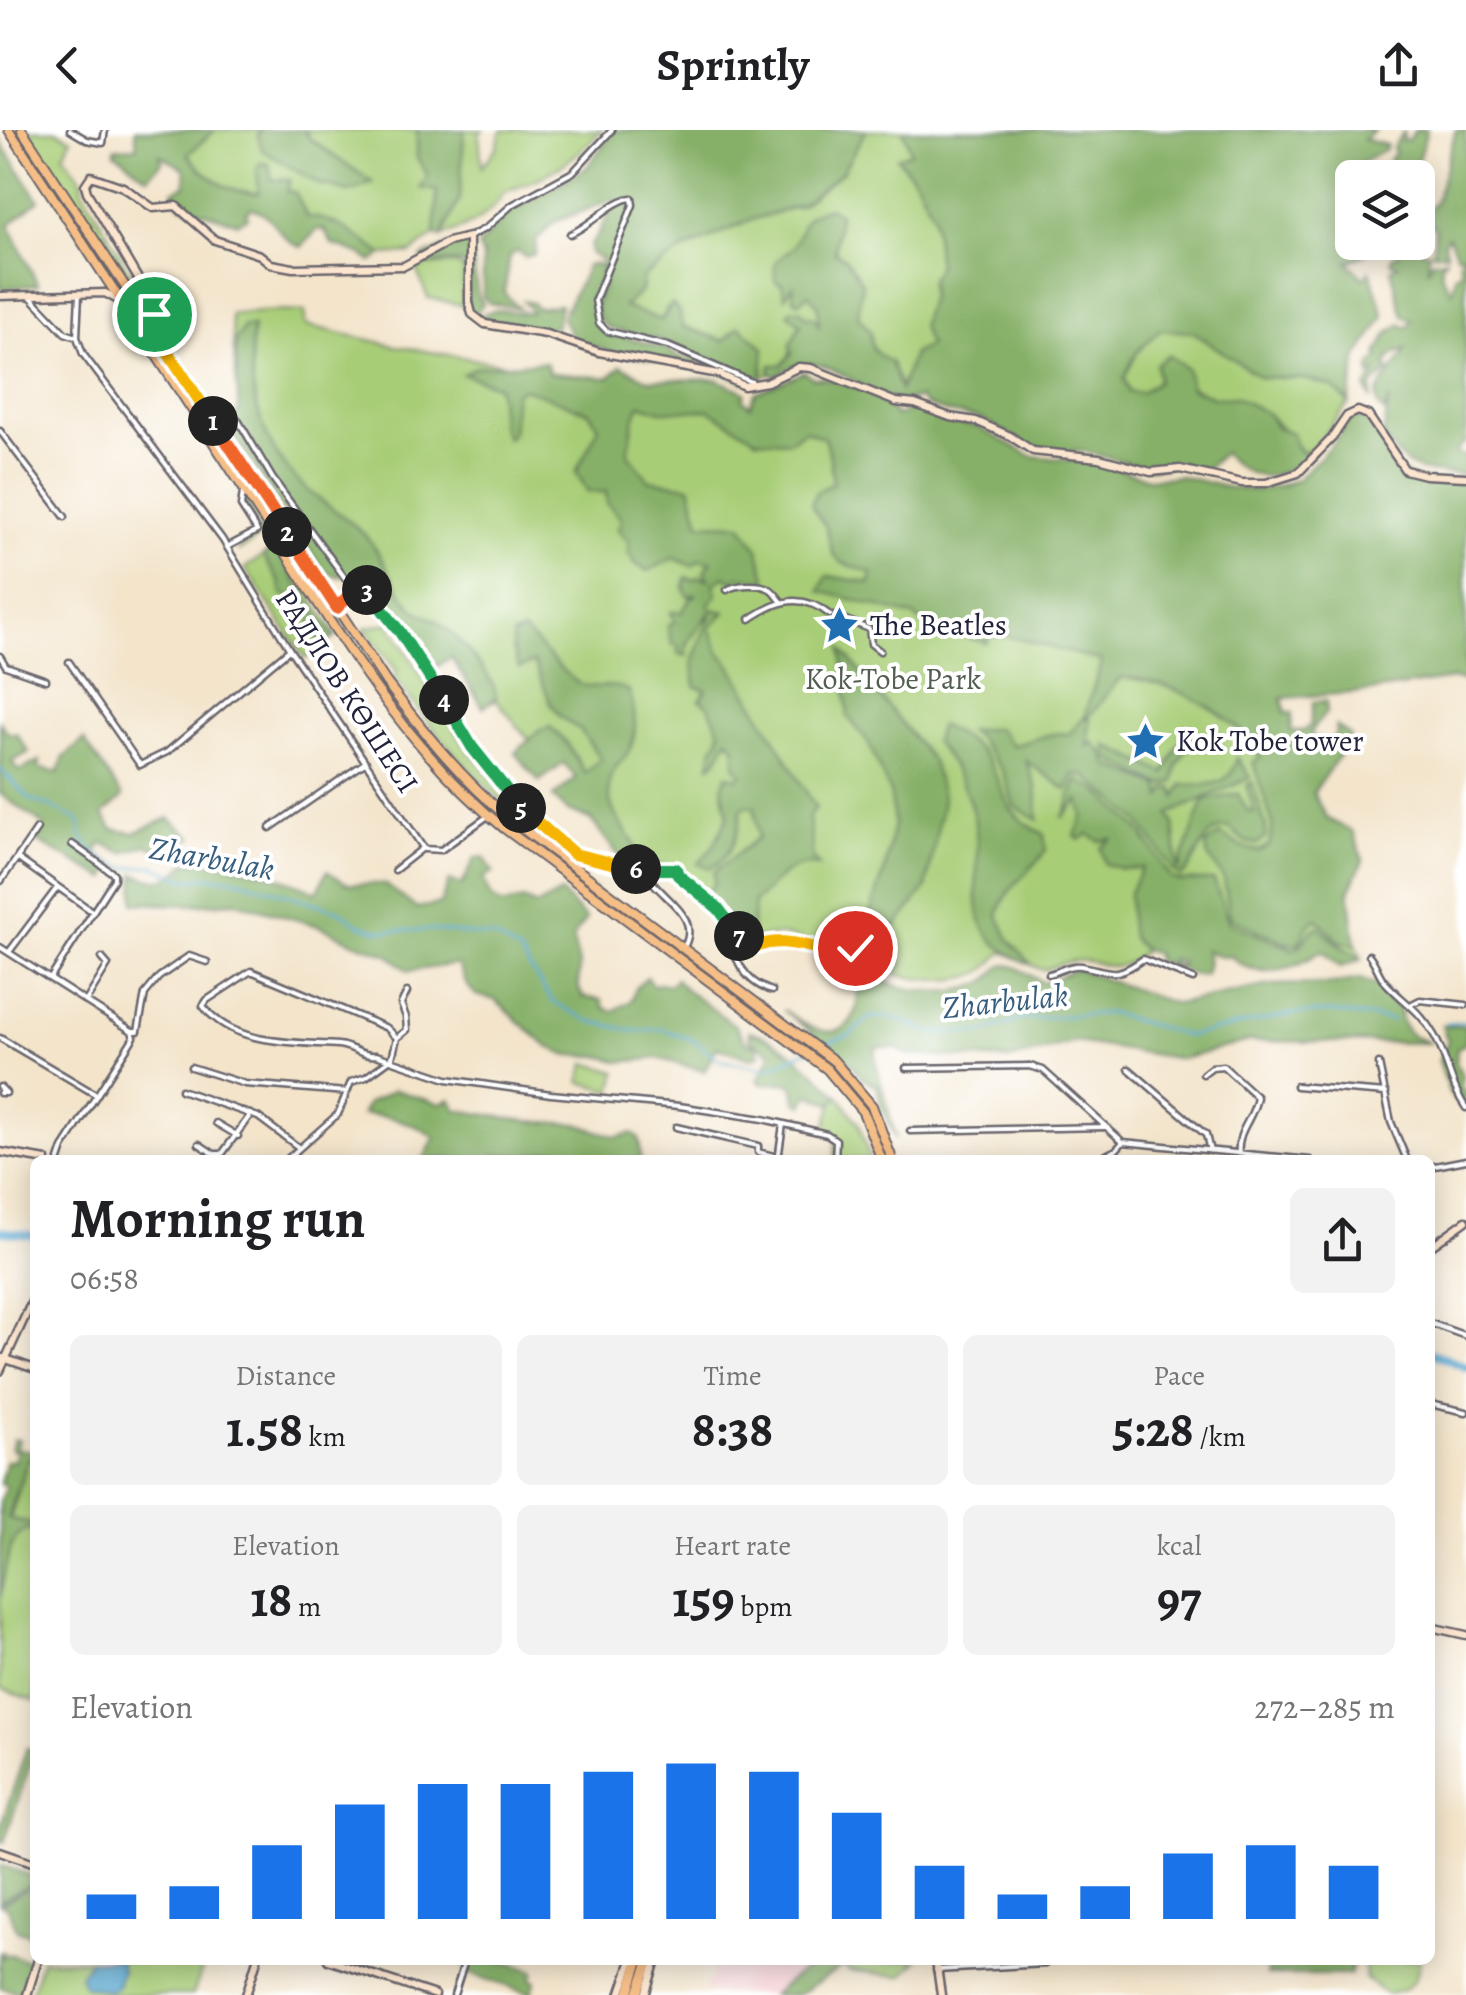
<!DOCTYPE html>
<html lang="en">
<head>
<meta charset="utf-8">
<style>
	:root { --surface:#fff; --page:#f2f2f2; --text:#202124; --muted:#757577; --accent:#1a73e8 }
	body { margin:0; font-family:Alegreya,serif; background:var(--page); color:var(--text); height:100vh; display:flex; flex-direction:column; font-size:38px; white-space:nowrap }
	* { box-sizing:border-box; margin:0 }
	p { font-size:32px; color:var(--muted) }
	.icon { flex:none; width:55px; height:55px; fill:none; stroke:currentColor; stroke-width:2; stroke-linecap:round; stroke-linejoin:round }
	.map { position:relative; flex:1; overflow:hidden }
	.drawer { position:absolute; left:30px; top:1025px; width:1405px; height:810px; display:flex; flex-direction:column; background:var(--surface); border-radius:15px; box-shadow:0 5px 25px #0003 }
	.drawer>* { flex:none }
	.tools { position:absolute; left:1335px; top:30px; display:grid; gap:20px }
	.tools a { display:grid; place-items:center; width:100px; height:100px; border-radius:15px; background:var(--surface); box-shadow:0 5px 25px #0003; font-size:50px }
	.pin { position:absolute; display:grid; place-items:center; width:85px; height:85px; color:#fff; margin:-42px; border:5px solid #fff; border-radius:50%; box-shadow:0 2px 10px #0007 }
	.km { position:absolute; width:50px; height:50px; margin:-25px; border-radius:50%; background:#222; color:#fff; font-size:28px; line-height:50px; text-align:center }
	.round { display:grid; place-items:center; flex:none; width:105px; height:105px; border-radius:15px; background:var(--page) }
	.headline { display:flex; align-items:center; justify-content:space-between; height:170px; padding:0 40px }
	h1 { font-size:55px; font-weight:700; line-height:75px }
	.metrics { display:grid; grid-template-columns:repeat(3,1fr); gap:15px; height:170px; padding:10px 40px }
	.metrics div { display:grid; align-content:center; border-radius:15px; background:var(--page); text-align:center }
	.metrics b { font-size:50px; font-weight:700 }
	.metrics small { font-size:28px; font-weight:400 }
	.metrics p { font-size:28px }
	.chart { height:280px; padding:20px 40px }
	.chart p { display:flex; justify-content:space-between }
	.chart svg { width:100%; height:180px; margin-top:10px; stroke:var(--accent); stroke-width:6 }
	header { display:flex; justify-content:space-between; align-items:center; height:130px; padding:0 40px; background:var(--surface); font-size:45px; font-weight:700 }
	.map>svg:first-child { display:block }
</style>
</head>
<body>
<header><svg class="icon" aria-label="back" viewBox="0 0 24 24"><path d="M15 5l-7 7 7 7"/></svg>Sprintly<svg class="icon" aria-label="share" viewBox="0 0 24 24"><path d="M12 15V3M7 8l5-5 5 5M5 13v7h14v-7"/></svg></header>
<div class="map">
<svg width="1466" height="1865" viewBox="0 0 1466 1865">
	<rect width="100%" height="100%" fill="#fff"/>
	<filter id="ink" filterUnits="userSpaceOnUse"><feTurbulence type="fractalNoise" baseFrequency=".01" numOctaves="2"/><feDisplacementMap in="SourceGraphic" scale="20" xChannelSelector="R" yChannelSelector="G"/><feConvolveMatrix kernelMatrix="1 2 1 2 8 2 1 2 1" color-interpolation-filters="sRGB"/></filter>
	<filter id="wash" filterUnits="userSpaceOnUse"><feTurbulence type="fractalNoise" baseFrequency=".0048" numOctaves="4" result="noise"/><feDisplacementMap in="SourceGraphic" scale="40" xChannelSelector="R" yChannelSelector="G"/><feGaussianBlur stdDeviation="2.25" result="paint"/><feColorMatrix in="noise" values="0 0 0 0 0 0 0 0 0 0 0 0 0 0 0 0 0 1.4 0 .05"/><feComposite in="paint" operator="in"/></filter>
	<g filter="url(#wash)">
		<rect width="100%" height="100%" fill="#f3e4ca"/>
		<path fill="#f7cfd2" d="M709,1830H815L813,1836L774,1865L704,1862L713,1841Z"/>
		<path fill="#a8cd77" stroke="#657859" stroke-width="2.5" d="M13,0H18L406,588L466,656L608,772C529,713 468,667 404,589Z
			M27,0H56L71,9L64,25L83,50L82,59L153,182L147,181Z
			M215,0H260L258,6L349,62L372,52L310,9L304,0H417V28L437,61L435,105L411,123L383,125L307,87L295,62C247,65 219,65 188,24Z
			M464,0H483L479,4L482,37L497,17L501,0H602C571,33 547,48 504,62C489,88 469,96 442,107L460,68Z
			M866,0H903L912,23L897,28L917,52L933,85L938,136L930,150V167L922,195L930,216L913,224L901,261L891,233C876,224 870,220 871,202L857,186L862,153L835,122L839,84C813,104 772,127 786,165L792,155L795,162L808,163L818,175L819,198L801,194C790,206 795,223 782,235L771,236L770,244L762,247L764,238L724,211L682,196L667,178L662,190L623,178L641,161L643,147L685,119L751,90L801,75L842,42Z
			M456,134L464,141L462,175L428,168L417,141L422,136Z
			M278,181L305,182V195L396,216L514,236L546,232L549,243L609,248L621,236L649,250L716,249L745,262L743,270L750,276L755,263L805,242L812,248L823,247L889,276L896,287L912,278L950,292L977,297L1031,326L1100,333L1151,349L1180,346L1230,358L1266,360L1298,349L1282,568L1291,601L1332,632L1313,664L1326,688L1353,702L1363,730L1349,762L1356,815L1362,829L1340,837L1325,823L1319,822C1294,841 1256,851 1231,826L1222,827L1205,820L1208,831L1205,844L1195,845L1169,836L1171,833L1180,836L1182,832L1173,829L1166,834L1155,830L1156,824L1146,819C1109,853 1108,827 1073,831C1063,832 1053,838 1042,840L1004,822C996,827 993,833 986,839C965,855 906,853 884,837C872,829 871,815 858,808L830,817L781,805L751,809C731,796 725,775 707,763C694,753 685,753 678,738C659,733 640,737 620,733L621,729L591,690L568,681L553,667L576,648L564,633L539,651L515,623L529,610L496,569L483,577L451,527L429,542C411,513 393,474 366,452C350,439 338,456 317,434L224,290L239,283L231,184Z
			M1159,199L1194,202L1260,247L1305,249L1333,257L1349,273L1313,319L1303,323L1268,284L1236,268H1215L1191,257L1158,251L1140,263H1129L1124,248L1137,222Z
			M245,367L337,506L305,529L245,438L273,419L264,405L239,421L237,419L262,401L245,376Z
			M389,493L467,619L525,689C473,651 433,599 395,549L397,541L364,498Z
			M586,933L617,942L612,961L580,952Z
			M839,966L859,994L870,1030H835L836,1010L825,1000L832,974Z
			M28,1328L35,1330V1571L0,1558V1425Z
			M41,1830H205L193,1865H31Z
			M841,1830H918L902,1846L848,1840Z
			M1363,1830H1420C1418,1850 1407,1864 1386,1864L1366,1849Z"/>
		<path fill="#86b068" stroke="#546952" stroke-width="2.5" d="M135,0H215L188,24C204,47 230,64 259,63L257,40L261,33L269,34L272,50L290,49L287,62H295L307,87C339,88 358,107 383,125L372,132L362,125L332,114L324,99L317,100L301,117C279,111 273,82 251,78L246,82L248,87L238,93L181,75L173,61L186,55L185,39L160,25L162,32L148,47C134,40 129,30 115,23V18L137,17Z
			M260,0H304L310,9L373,53L349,62L318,54L262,20L258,6Z
			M417,0H464L460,68L442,107L435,105L437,61L421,58L428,45L417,28Z
			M615,0H866L842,42L801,75L751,90L685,119L643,147L641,161L624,177L662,190L672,174L680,182L682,196L724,211L739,196L764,218L762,247L753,250L715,230L697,227L663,211L608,198L598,188L596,175L603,155L602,131L591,124L590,116C602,100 601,92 617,75L612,70L554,92L536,111L535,124L525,127L518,121L510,126L504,163L519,178L489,173L483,166V126L478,117L505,85L586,38Z
			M903,0H1376L1363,9L1387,15L1386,19L1358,35L1356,47L1352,48V112L1369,113L1365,125L1348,132L1364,148L1370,141L1384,186L1358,227L1349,273L1332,257L1305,249L1260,247L1193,202L1159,200L1137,222L1124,248L1129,262L1141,263L1158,251L1156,234L1168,225L1187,239L1191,258L1215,268L1236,267L1268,284L1277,298L1292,303L1296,316L1302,323L1313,319L1312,325C1275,349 1256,358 1223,323L1204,340L1180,335L1152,339L1079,320L1066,322L1033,317L979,288L948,283L925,275L919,268C878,282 845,232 805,234C794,234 784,241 775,246L770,244L771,235H782L792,223L790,215L801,194L788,184L792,179L801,180L806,187L812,186L819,195L818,175L808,164L799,172L794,169L793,156L785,167L782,154L775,151V132C782,126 791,121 795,114C806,90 801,86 829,77L839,84L835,122L846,129L862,153L858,186L871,202C870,220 876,224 891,233L900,260L913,224L929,216L921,195L930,167V150L938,136L933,85L917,52L897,27L911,22Z
			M1415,0H1427L1413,47H1362L1364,38L1388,34L1397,42L1389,29L1394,24L1393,17L1404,1L1403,11L1408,10Z
			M1456,0H1466V312L1456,321L1457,325L1465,326L1466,345C1420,341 1410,346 1383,306L1389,270L1384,282C1361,263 1401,238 1406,219L1392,225L1386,235L1389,240L1373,255L1371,268L1366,258L1376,242L1370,245V237L1379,228L1377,224L1388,203L1401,194L1407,198L1413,191L1403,186L1391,139L1398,135L1391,132L1394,125H1399L1396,113H1414L1423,121H1429L1428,140L1432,131L1447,128L1441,133L1442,145L1452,162L1456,145L1462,141L1459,131L1465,124L1457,125L1448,106L1444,112L1447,123H1433L1435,99L1426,86L1436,70Z
			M0,11L39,70L9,95L38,155L0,159Z
			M471,111L477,163L483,174L476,183L468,182L467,142L462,133L444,132L431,135L421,128L447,116Z
			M595,134L601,136C603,160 584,177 601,201L669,219L674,225L713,237L748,253L720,242L611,222L573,209L562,188C568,169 581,156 586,136Z
			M523,171L533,173L537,178L560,175L556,196L549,199L490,193L482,185C499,174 515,186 532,182Z
			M244,197H253C246,260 260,320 311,363C330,378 355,392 370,411C385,430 399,467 417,481C423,486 431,487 437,491C453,503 498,549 496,568L483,577L451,527L429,542C417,521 383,461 363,450C351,443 337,449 324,442L224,290L239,283L235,212Z
			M546,232L549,243L609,248L621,236L649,250L716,249L745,262L743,270L750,276L755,263L805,242L812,248C838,247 882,265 896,287L912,278L950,292L977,297L1031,326L1100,333L1151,349L1180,346L1230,358L1255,360L1285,355L1298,349L1333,314L1348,292L1359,287C1383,298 1382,329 1403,343C1418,353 1448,352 1466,352V551L1452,549L1365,562L1282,568L1285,583H1292L1291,601H1304L1310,596L1313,572L1326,571L1327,582L1314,597L1310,609L1320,608L1327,614L1336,604V596L1350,606C1346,619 1322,648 1313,663L1326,688L1353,702L1363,730L1349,762L1356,815L1340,812L1316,788L1307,796L1299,813L1289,814L1230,788L1224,749L1207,724L1206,714L1220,704L1244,718L1259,721L1269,715L1273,694L1253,632L1260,628C1242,586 1164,546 1120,548L1092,583L1085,587L1090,588L1088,617L1093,611L1099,620L1103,621L1108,635L1160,656L1162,667L1167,658H1173L1176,667L1182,655C1209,654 1231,659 1237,626L1250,648L1169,684L1174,694L1178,740L1204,670L1238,664L1248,682H1254L1247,656L1252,652L1266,697L1265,708L1257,714L1246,712L1228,697C1199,699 1201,730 1182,746L1176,744L1139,691L1087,647L1074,644L1067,660L1026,631L1036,657L1038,690L1014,676L1003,642L977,607L968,601L997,598L1012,615C1033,612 1048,601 1069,604L1084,587L1102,531L1007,506H989L987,513L951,503L947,510L913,486L820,461L827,446L870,453L872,443L842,433L833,424L826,397L811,375L816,362L833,353L830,327L824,308L805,300L789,311L756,309L709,280L661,281L640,274L634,289L628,324L649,350L690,356L700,393L741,394L758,419L767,450L741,447L732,451L725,446L714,453L717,465L709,474L711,479L725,482L710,498L720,523L730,534L816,678L809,686L813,729L819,736C786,731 777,753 754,772L751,809L734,798L706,762L714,755V742L759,707L754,676L742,677C739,702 734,725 711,738L698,734L714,715L728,686L722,657L727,645L737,648L742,644L735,637V618L728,609L716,631L710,635L713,617L719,609L720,601L708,575L700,570L706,560L695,556L693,532L711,481L688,512L686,526L678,523L680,517L672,514L668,496L675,492L671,482H682L690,469L697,464L688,466L684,458L686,447L693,450L699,447L708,449L704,443L711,432L699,430L692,436L674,428L648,441L637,435L628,423L629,412L618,400L621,389L607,373L606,362H588L576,342L599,297L589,282L524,258L515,263L512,304L507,308L501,295L498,256L463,244L476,237Z
			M271,406L305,468L334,508L322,517L311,492L289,466L282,464L280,453L263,426L273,420L268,412Z
			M523,501C541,515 566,549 583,555C600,560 614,551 630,562C635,582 639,606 627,624C618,636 609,641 609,658C608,694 638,703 637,729H621L591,689L568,681L553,667L576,648L564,633L539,651L515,623L540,600L550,597L567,613L585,643L601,629L581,601L560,586L551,574L534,532L519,538L512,519L513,505Z
			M842,519L932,631L943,669L926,758L888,807L891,822L901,835L888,841L875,830L863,805L885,739L894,693L890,662L868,612L848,587Z
			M0,592L8,603L17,604L29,622L12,632L19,641L40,631L39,638L58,643L64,627L84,610L123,667L103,684L112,699L134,703L169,688L192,707L169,725L146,715L124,723L102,713L94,725L112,737L106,749L35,710L44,695L0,664Z
			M940,595C954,603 970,610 981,622C1010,657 994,680 1044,704L1046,721C1027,745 1006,756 998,786L1009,809L1032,835C949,803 988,750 974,688C968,659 952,633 934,611Z
			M1189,606L1217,616L1205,618L1191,613L1177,635L1174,652L1163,655L1154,652L1109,629L1106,615L1165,643L1178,615Z
			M1078,650L1097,660L1140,700L1171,748L1181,751L1214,750L1229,793L1293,819C1307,816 1304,799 1319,797L1340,816L1362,829L1340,837L1325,823L1319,822C1294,841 1256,851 1231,826L1222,827L1205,820L1208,831L1205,844L1195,845L1169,836L1171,833L1180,836L1182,832L1173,829L1166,834L1155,830L1156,824L1144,820L1132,809L1130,801L1129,763L1142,738L1122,739L1105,734L1101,718L1111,709L1099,711L1088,704L1079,710L1075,706L1083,686L1079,670L1062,688C1073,675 1069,659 1078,650Z
			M484,727L493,742L483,748L490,766L502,775L523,770L537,776L561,763L586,789C566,813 575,809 579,835C580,848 575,854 583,867L602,870L604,878L613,881L631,871L636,857L647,847L653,856L660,853L669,855L676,849L686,860L736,896L745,911L757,917L759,926L750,928L717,917L704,941L658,928L621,932L599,926L569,925L548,917L495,870L476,865L467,855L457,834L409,841L387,824L353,812L322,797L236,772L189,775L134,773L135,744C159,754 170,751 187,732C241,732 268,742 317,762L327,741L348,754H385L416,778L440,774L449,751L462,755L475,728Z
			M853,821C868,827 871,845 886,852C912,863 960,866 986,851C992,848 996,838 1003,836C1013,831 1034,849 1045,853L1076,839L1176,874L1270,855L1332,854L1360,849L1382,857L1399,878L1402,893L1411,906L1430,913L1248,911L1182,929L1076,912L1009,930L909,925L895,918L876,917L875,930L896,1009L882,979L877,956L862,948L851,933L783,880C797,889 818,905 835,901C866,895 861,842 845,825Z
			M1442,896H1466V914L1457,918L1456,933L1462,945L1461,958L1466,962V975H1460L1449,963L1439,930L1448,911Z
			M749,901C782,909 815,942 839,966L832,974L809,964L803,975L796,971L794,957L788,953L761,954L758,950L772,924L750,910Z
			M394,960L441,974L450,969L457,980L528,991L577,994L616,1007L632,1003L639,1008L641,1027L639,1030H564L555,1020L524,1026L496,1025L490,1030H423L435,1007C410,991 392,986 362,984L367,974Z
			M14,1309L19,1310L17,1319L35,1321V1330L28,1329L8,1388L35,1394V1397C5,1402 6,1443 0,1468V1370L6,1357L0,1354L6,1331H14L17,1322L11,1319Z
			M27,1618L34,1620L33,1626L4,1712L0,1711V1698Z
			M0,1735L35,1747V1752L0,1771Z
			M35,1755V1805L33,1806L17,1800L8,1778L0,1774Z
			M0,1821L4,1822L3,1827L9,1824L26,1830L29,1837L20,1863L0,1857Z
			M469,1830H499L534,1841L531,1849L536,1851L531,1864L465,1842Z
			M841,1830L844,1835L797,1865H772L814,1831Z
			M1268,1830H1352L1350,1845H1267Z"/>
		<path fill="#54a7d0" stroke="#3b6486" stroke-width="2.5" d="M90,1830H119L122,1840L116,1858L109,1861L85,1856L80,1846Z"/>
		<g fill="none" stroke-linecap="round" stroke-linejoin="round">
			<path stroke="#54a7d0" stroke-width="2.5" d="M0,639L30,669L54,678
				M56,679L80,691L81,706L91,719L105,730L124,738L154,736L188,750L209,747L237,749L340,781L358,794L379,801L430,800L494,807L519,822L553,872L590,891L633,901L662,899L696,911L719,930L763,938L772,937L812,918
				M1446,894L1466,892
				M819,915L850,905L870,887L894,888L933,903H983L1023,889L1110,883L1188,906L1293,884L1328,882L1393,890"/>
			<path stroke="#54a7d0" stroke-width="8" d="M0,1101L35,1106
				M1430,1222L1466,1237"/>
		</g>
	</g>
	<g filter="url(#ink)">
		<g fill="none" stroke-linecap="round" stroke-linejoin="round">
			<defs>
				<path id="street" d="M70,0L87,10L103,13L105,0
					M570,104C591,96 613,69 632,68L633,75L595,170L599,193L607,201L668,216L752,252
					M469,107L486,98L512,75L573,42L612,0
					M79,164L77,207L83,224L222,409L290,520L424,719L441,720L488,686
					M29,165L65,203L77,207
					M238,290L273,349L353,459
					M0,301L65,387
					M227,417L257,401L241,376L243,362
					M727,460C736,454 760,453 770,459C775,462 778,468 782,472
					M337,478L359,454L363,455L400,502L471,617L531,689L581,727L639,739H676L677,745L718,778L742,809L758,817C792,803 821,828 855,818
					M835,486L869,499L871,514L880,521
					M750,489C778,470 802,462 830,485
					M0,526L6,536L46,550
					M69,532L140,635L167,622L289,520
					M270,698L366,632
					M17,728L93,782
					M395,740L423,718
					M645,740C656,767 703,783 684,817
					M1,751L37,699
					M724,791C733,821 739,851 772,861
					M0,817L132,901
					M9,822L57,758
					M1369,825C1376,833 1378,844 1385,852C1403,872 1420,880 1434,905C1448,929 1450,955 1466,978
					M1049,844C1059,842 1070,834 1081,836C1111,841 1114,850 1143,829L1193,849
					M50,849L114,749V744L72,714
					M86,871L108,835L102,828
					M1412,874L1420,870L1466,875
					M0,908L95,964
					M397,908L387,898L251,841L207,870L203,876C234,916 293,912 338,915C352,916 362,927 376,925L447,949L551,964L679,976L763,989L827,1004L836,1010L835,1030
					M1379,934L1391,992L1407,1030
					M191,937L245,954L347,962
					M906,938L1030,936L1043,940L1123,1012L1310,1030
					M1129,939L1206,1005L1210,1021
					M1203,944L1212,937L1223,936L1257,967C1254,989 1236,1000 1239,1024
					M1296,956L1386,963
					M0,957L6,963H0
					M181,960L258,987L298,1017
					M216,993L238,1006
					M676,997L758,1016V1022L778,1027
					M910,1001L1105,997
					M199,1014L214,1024H222L251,984
					M59,1030L63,1018L134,907L132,901H138L145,864L159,847L189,826L207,832
					M286,1030L338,984L351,952L366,947L392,928L397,908L407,900L406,887L401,874L407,862
					M778,1030L783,994
					M1096,1030L1116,1020L1123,1012
					M1430,1037L1466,1030
					M1430,1193L1466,1206
					M1430,1274L1466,1282
					M936,1840L1046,1834
					M454,1865L465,1830"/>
				<path id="secondary" d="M0,166L105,163L116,169
					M146,188L157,181L87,62L85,55L91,46L123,57L153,78L176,76L215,110L260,125L271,134L293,138L404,136L448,112L469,107V172L472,184L485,194L546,204L599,222L719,244L744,256L767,252L799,237L811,238L896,272L915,274L950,287L976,291L1010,306L1033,321L1099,328L1151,342L1180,339L1242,353H1266L1298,343L1332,308L1347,286L1358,281L1368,285L1405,340L1425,345L1466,347
					M0,1022L46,1030
					M1430,1117L1466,1091
					M3,1228L35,1239
					M0,1241L35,1165
					M1430,1497L1466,1505
					M0,1721L35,1733
					M328,1830L435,1865
					M936,1830L941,1865
					M27,1865L38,1830
					M246,1865L257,1830
					M620,1865L632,1830
					M645,1865L656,1830"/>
				<path id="primary" d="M9,0C93,130 178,259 263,388C334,496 402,616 504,698L827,939L863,982L882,1030
					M22,0L386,552C424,602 462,650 511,690L834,931L872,976L892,1029
					M628,1865L639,1830
					M637,1865L649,1830"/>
			</defs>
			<use href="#street" stroke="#6b666d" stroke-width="9"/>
			<use href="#secondary" stroke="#6b666d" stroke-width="11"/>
			<use href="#primary" stroke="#6b666d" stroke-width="12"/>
			<use href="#street" stroke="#fff" stroke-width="4"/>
			<use href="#secondary" stroke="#fbe5cf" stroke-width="6"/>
			<use href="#primary" stroke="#f6be87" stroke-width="8"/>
		</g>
	</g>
	<g fill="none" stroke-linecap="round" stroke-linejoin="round" filter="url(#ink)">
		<defs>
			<path id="split-1" d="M154,184L145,188L213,291"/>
			<path id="split-2" d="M213,291L287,402"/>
			<path id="split-3" d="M287,402L337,478L359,454L367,460"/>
			<path id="split-4" d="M367,460L400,502L444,570"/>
			<path id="split-5" d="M444,570L472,617L521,678"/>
			<path id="split-6" d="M521,678L574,724L636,739"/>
			<path id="split-7" d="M636,739H676L678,745L718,778L739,806"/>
			<path id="split-8" d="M739,806L758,816C792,803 821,828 855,818"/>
		</defs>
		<use href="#split-1" stroke="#fff" stroke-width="20"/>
		<use href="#split-2" stroke="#fff" stroke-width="20"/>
		<use href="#split-3" stroke="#fff" stroke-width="20"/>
		<use href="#split-4" stroke="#fff" stroke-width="20"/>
		<use href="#split-5" stroke="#fff" stroke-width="20"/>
		<use href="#split-6" stroke="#fff" stroke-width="20"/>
		<use href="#split-7" stroke="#fff" stroke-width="20"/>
		<use href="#split-8" stroke="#fff" stroke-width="20"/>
		<use href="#split-1" stroke="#f5b400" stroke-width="12"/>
		<use href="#split-2" stroke="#f0652b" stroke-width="12"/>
		<use href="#split-3" stroke="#f0652b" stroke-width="12"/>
		<use href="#split-4" stroke="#22a559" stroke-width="12"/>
		<use href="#split-5" stroke="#22a559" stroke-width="12"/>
		<use href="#split-6" stroke="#f5b400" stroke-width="12"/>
		<use href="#split-7" stroke="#22a559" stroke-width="12"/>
		<use href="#split-8" stroke="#f5b400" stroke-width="12"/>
	</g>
	<defs>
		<symbol id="sight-bare" viewBox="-9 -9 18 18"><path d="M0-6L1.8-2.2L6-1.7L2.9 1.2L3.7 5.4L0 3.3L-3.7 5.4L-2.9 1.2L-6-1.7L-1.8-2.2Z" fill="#1f6fb2" stroke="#fff" stroke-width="2.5" paint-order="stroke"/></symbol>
	</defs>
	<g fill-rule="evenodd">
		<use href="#sight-bare" x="812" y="468" width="55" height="55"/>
		<use href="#sight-bare" x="1118" y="584" width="55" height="55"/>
	</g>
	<g text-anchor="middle" stroke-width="8" stroke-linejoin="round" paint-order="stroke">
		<g font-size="30" fill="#22223b" stroke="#fff" text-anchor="start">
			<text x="870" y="505">The Beatles</text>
			<text x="1176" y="621">Kok Tobe tower</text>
		</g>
		<g font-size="30" fill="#515e50" stroke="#fff">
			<text x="893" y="559">Kok-Tobe Park</text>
		</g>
		<g font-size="30" fill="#22223b" stroke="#fff">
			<text transform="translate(347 561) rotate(57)" y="10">РАДЛОВ КӨШЕСІ</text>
		</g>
		<g font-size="32" font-style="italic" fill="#385e7e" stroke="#fff">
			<text transform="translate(212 728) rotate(10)" y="11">Zharbulak</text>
			<text transform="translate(1005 871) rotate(-6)" y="11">Zharbulak</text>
		</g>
	</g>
</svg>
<div class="tools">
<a><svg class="icon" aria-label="layers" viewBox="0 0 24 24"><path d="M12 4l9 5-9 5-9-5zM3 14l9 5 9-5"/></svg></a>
</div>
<div class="pin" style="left:154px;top:184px;background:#1e9e55"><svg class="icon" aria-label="arrive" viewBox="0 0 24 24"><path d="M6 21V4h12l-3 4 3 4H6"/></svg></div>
<div class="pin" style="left:855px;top:818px;background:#d93025"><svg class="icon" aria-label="check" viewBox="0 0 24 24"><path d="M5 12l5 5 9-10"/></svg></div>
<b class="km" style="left:213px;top:291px">1</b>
<b class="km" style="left:287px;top:402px">2</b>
<b class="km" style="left:367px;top:460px">3</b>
<b class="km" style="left:444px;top:570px">4</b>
<b class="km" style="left:521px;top:678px">5</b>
<b class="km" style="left:636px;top:739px">6</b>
<b class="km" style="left:739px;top:806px">7</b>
<section class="drawer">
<div class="headline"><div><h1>Morning run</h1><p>06:58</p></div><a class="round"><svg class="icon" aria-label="share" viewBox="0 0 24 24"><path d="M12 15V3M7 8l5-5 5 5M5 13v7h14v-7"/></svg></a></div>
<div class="metrics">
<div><p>Distance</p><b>1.58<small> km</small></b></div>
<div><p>Time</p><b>8:38</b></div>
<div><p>Pace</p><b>5:28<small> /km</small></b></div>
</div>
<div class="metrics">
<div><p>Elevation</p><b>18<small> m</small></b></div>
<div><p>Heart rate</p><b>159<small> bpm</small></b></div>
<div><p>kcal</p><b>97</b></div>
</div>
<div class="chart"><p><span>Elevation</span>272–285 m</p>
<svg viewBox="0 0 160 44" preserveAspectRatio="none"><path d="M5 44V38M15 44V36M25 44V26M35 44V16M45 44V11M55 44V11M65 44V8M75 44V6M85 44V8M95 44V18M105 44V31M115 44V38M125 44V36M135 44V28M145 44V26M155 44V31"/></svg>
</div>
</section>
</div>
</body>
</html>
